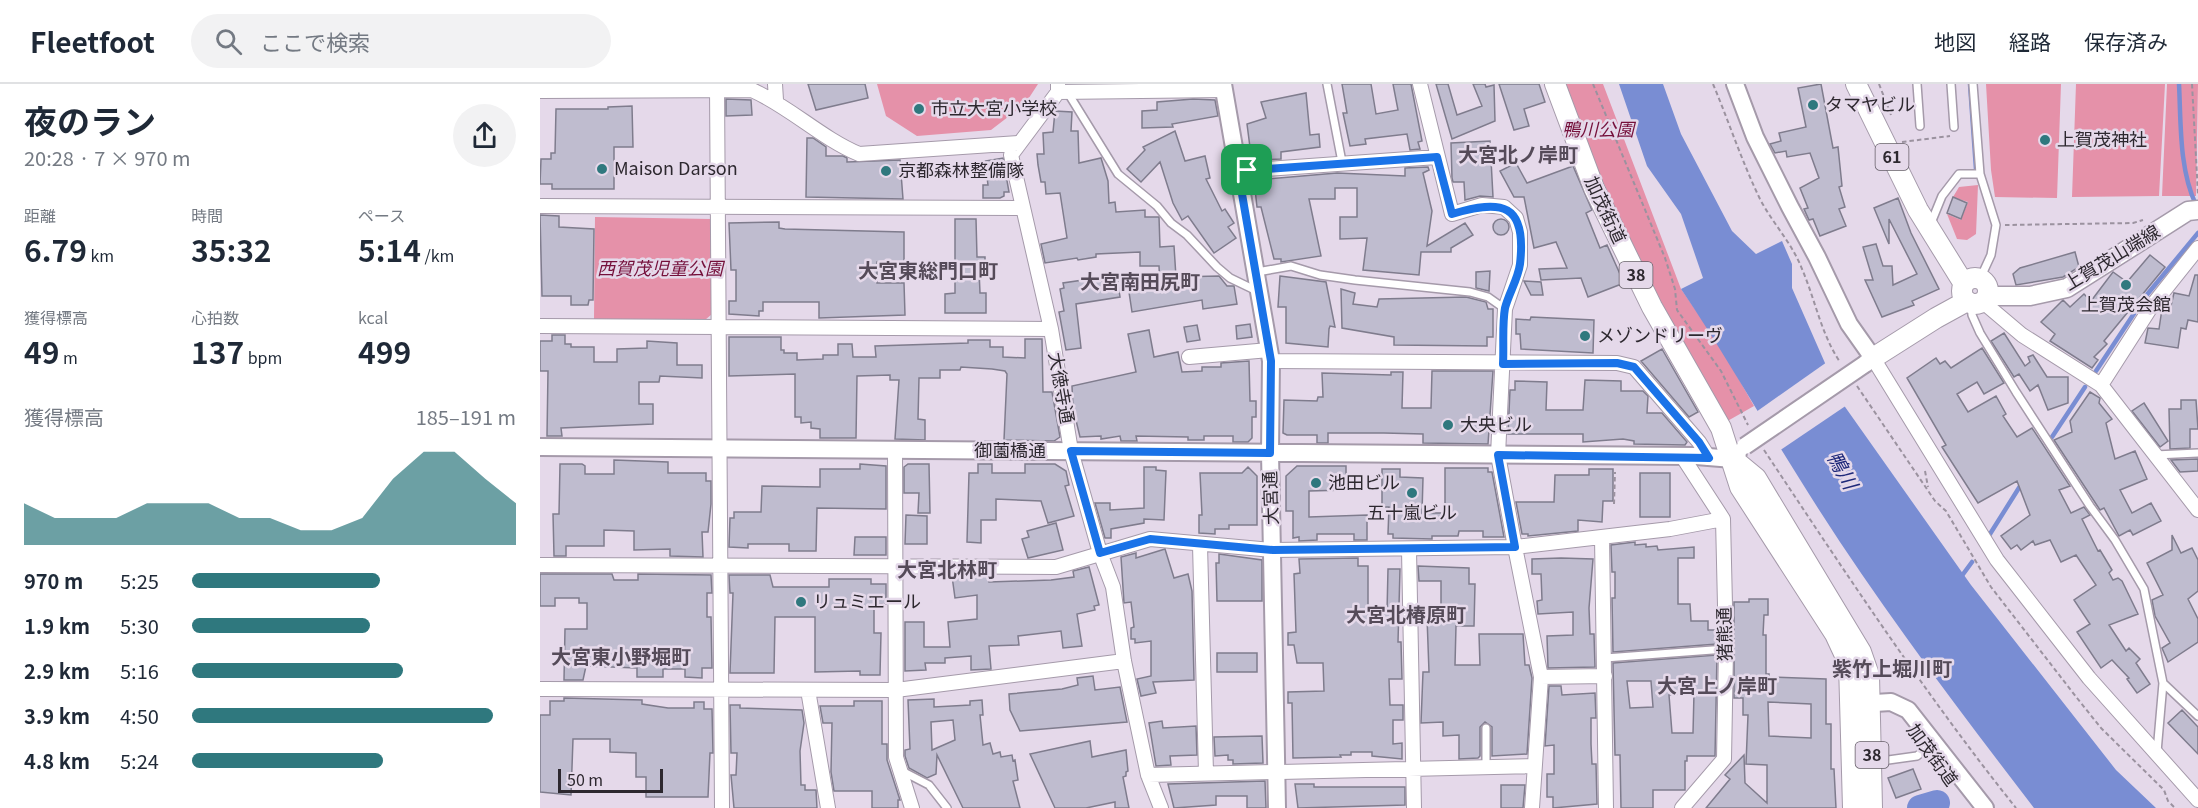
<!DOCTYPE html>
<html lang="ja">
<head>
<meta charset="utf-8">
<style>
	:root { --surface:#fff; --page:#f2f2f3; --text:#1f2937; --muted:#747a83; --line:#e0e1e3; --accent:#2f787e }
	body { margin:0; font-family:Georgia,"Noto Sans JP",serif; background:var(--page); color:var(--text); height:100vh; display:flex; flex-direction:column; font-size:22px; white-space:nowrap }
	* { box-sizing:border-box; margin:0 }
	p { font-size:20px; color:var(--muted) }
	.icon { flex:none; width:33px; height:33px; fill:none; stroke:currentColor; stroke-width:2; stroke-linecap:round; stroke-linejoin:round }
	.map { position:relative; flex:1; overflow:hidden }
	.side { display:flex; flex-direction:column; background:var(--surface); width:540px }
	.side>* { flex:none }
	.scale { position:absolute; left:18px; bottom:15px; width:105px; box-sizing:border-box; padding-left:6px; border:3px solid #2d282f; border-top:0; font-size:16px; line-height:21px; white-space:nowrap; color:#2d282f; -webkit-text-stroke:4px #e5d9ea; paint-order:stroke }
	.pin { position:absolute; display:grid; place-items:center; width:51px; height:51px; color:#fff; margin:-26px; border-radius:12px; box-shadow:0 3px 9px #0006 }
	.round { display:grid; place-items:center; flex:none; width:63px; height:63px; border-radius:32px; background:var(--page) }
	.headline { display:flex; align-items:center; justify-content:space-between; height:102px; padding:0 24px }
	h1 { font-size:33px; font-weight:700; line-height:45px }
	.metrics { display:grid; grid-template-columns:repeat(3,1fr); gap:9px; height:102px; padding:6px 24px }
	.metrics div { display:grid; align-content:center }
	.metrics b { font-size:30px; font-weight:700 }
	.metrics small { font-size:16px; font-weight:400 }
	.metrics p { font-size:16px }
	.chart { height:168px; padding:12px 24px }
	.chart p { display:flex; justify-content:space-between }
	.chart svg { width:100%; height:108px; margin-top:6px; fill:var(--accent); opacity:.7 }
	ul { padding:0 24px; list-style:none; font-size:20px }
	li { display:grid; grid-template-columns:96px 72px 1fr; align-items:center; height:45px }
	li i { height:15px; border-radius:8px; background:var(--accent) }
	header { display:flex; align-items:center; gap:36px; box-sizing:border-box; height:84px; padding:0 30px; background:var(--surface); border-bottom:2px solid var(--line) }
	header strong { font-size:28px }
	nav { display:flex; gap:33px; margin-inline-start:auto; font-size:21px }
	.search { width:420px; height:54px; background:var(--page); display:flex; align-items:center; gap:15px; box-sizing:border-box; padding:0 21px; border-radius:33px; color:var(--muted); font-size:22px }
	main { display:flex; flex:1; min-height:0 }
	.map>svg:first-child { display:block }
</style>
</head>
<body>
<header>
<strong>Fleetfoot</strong>
<div class="search"><svg class="icon" aria-label="search" viewBox="0 0 24 24"><circle cx="10" cy="10" r="6"/><path d="M15 15l6 6"/></svg>ここで検索</div>
<nav><a>地図</a><a>経路</a><a>保存済み</a></nav>
</header>
<main>
<section class="side">
<div class="headline"><div><h1>夜のラン</h1><p>20:28 · 7 × 970 m</p></div><a class="round"><svg class="icon" aria-label="share" viewBox="0 0 24 24"><path d="M12 15V3M7 8l5-5 5 5M5 13v7h14v-7"/></svg></a></div>
<div class="metrics">
<div><p>距離</p><b>6.79<small> km</small></b></div>
<div><p>時間</p><b>35:32</b></div>
<div><p>ペース</p><b>5:14<small> /km</small></b></div>
</div>
<div class="metrics">
<div><p>獲得標高</p><b>49<small> m</small></b></div>
<div><p>心拍数</p><b>137<small> bpm</small></b></div>
<div><p>kcal</p><b>499</b></div>
</div>
<div class="chart"><p><span>獲得標高</span>185–191 m</p>
<svg viewBox="0 0 160 44" preserveAspectRatio="none"><path d="M0 44V27L10 33L20 33L30 33L40 27L50 27L60 27L70 33L80 33L90 38L100 38L110 33L120 17L130 6L140 6L150 17L160 27V44z"/></svg>
</div>
<ul>
<li><b>970 m</b>5:25<i style="width:58%"></i></li>
<li><b>1.9 km</b>5:30<i style="width:55%"></i></li>
<li><b>2.9 km</b>5:16<i style="width:65%"></i></li>
<li><b>3.9 km</b>4:50<i style="width:93%"></i></li>
<li><b>4.8 km</b>5:24<i style="width:59%"></i></li>
</ul>
</section>
<div class="map">
<svg width="1658" height="724" viewBox="0 0 1658 724">
	<rect width="100%" height="100%" fill="#e5d9ea"/>
	<path fill="#e591a9" d="M337,0H498L485,20L451,46L377,52L346,32Z
		M1021,0H1063L1141,205L1179,260L1214,322L1184,339L1057,100Z
		M1446,0H1521L1517,114L1455,113L1451,86Z
		M1536,0H1625L1619,112L1532,113Z
		M1627,0H1658L1656,112H1622Z
		M1438,101L1436,150L1427,156L1417,155L1407,130L1421,136L1428,118L1413,113L1419,103Z
		M55,133L171,135L172,230L165,236L54,235Z"/>
	<path fill="#798dd3" d="M1079,0H1123L1141,50L1192,147L1216,170L1242,157L1252,180V204L1303,320L1431,501L1576,686L1616,724H1494C1412,617 1330,509 1259,394C1219,331 1183,267 1141,205L1163,194L1141,130L1107,82Z"/>
	<path fill="#e5d9ea" d="M1287,278L1307,321L1239,367L1216,328Z"/>
	<g fill="none" stroke-linecap="round" stroke-linejoin="round">
		<path stroke="#798dd3" stroke-width="4.5" d="M1430,0L1436,85
			M1639,0C1641,39 1639,85 1656,121
			M1556,287L1605,213L1658,149
			M1512,353L1545,303
			M1450,450L1482,399
			M1421,493L1432,478"/>
		<path stroke="#798dd3" stroke-width="26" d="M1380,724L1397,719"/>
	</g>
	<path fill="#bfbccf" stroke="#7f7c8d" stroke-width="1.5" fill-rule="evenodd" d="M268,0H325L328,14L276,26Z
		M802,0H831L836,30L858,26L853,0H871L882,57L878,58L880,65L870,66L867,50L825,55L826,60L810,62L803,29H807Z
		M896,0H908L917,31L942,22L933,0H945L946,3L954,1L955,37L912,55Z
		M959,0H999L1005,18L984,25L989,42L974,46Z
		M1281,0L1293,64L1298,63L1302,102L1299,103L1305,123L1299,125L1306,142L1280,152L1273,135L1269,136L1264,125L1268,124L1260,104L1279,94L1270,69L1247,73L1246,67L1235,69L1230,60L1241,57L1239,49L1266,43L1258,4Z
		M766,9L770,51L779,50L780,63L741,68V75L721,76V70L711,71L707,40L726,34L721,18Z
		M186,15L211,16L212,31L186,32Z
		M653,15L675,16L678,32L632,40L633,43L602,44V27L617,26V18Z
		M92,22L93,63H74V105H12V100H0L1,75H11V69H15L16,25H68V23Z
		M515,27L532,28L531,47H538L539,79L561,74L568,97L569,119L575,118L576,128L605,126V133H619L620,163L634,162L636,193L679,192L687,202H694L697,220L663,225L662,216L592,228L589,208L620,203L619,182H600V168L556,170V173L538,176L537,174L505,179L501,160L527,154L520,109L506,110L505,98H501L498,81L497,70H504L503,49L513,48Z
		M635,47L645,77L665,72L670,94L666,95L682,127L685,125L694,139L688,143L696,154L674,169L648,132L642,136L633,119L620,78L601,98L587,85L605,66L603,63Z
		M267,54H273L286,63V72H303L307,74V78L360,76L363,115L266,113Z
		M950,57L953,113L940,112L925,116L924,98H913L912,94L911,59Z
		M463,74L469,108H464V112L460,114H443V101H448L445,77Z
		M976,79L987,99L1033,82L1052,126L1046,129L1060,164L1067,161L1084,199L1048,213L1041,194L1001,196L999,185L1027,184L1016,158L994,164L984,113H974L960,87Z
		M888,83L889,86L883,89L892,127L887,162L925,139L933,151L911,164V168H881L879,191L823,186L827,154L800,155V133H817V104H795V115H769L781,172L741,178V175H734L721,123H717L714,96L797,89L865,92V84Z
		M1413,113L1427,119L1421,135L1407,129Z
		M1358,114L1371,149L1399,205L1372,217L1374,221L1342,233L1325,196H1333L1323,163L1336,160L1343,182H1352L1353,201L1377,190L1349,135V160L1334,124Z
		M0,131L19,132V143L54,145L53,216H49L48,221H31V212H2Z
		M953 143a8 8 0 1 1 16 0a8 8 0 1 1-16 0Z
		M415,135H436L437,173H445V186H439L440,209H446V229H405V210L415,209Z
		M239,138V144L245,145L364,148V178H337V199H364L365,231L279,234V218H223V227H219V232L189,230V217H196V186H191L189,139Z
		M1535,168L1539,183L1523,193L1476,201L1473,190L1480,184Z
		M1610,171L1625,183L1564,257L1567,260L1554,273L1558,276L1552,284L1510,257L1515,250L1501,238L1523,216L1530,223L1544,210L1551,217L1573,188L1587,198Z
		M950,187L949,207L936,204V188Z
		M577,191L580,213L536,220L541,264L526,266L519,228L524,227L520,205L524,204L523,199Z
		M1655,191H1658V238L1648,236L1646,245L1641,244L1638,264L1605,259L1608,244L1619,245L1622,225L1630,226L1634,209L1649,212Z
		M740,192L786,198L795,243L790,242L789,245L788,263L746,259V223H738Z
		M984,197L1001,198L1003,211H991Z
		M801,205L815,209L813,220L837,223L839,215L926,213L946,218L948,225H953V253H947V262L854,261V253L802,244Z
		M991,233L1054,236L1053,269L981,265L980,250H976V235L990,236Z
		M710,240L712,253L697,255L696,242Z
		M657,241L660,256L647,258L644,243Z
		M609,246L614,273L638,268L642,288L662,287V283H681V279L709,277L710,317H716V333H712V354L708,358H693V352H664V356H648V353L596,352L597,357H581L580,352L561,355V352L540,353L533,324L532,302L596,288L588,250Z
		M1464,249L1485,282L1490,278L1488,273L1493,271L1507,293H1528V319L1508,326L1498,301L1490,307L1479,290L1474,293L1451,257Z
		M12,251H25V260H31V263H54V278H77V265L107,264V257L137,259V281H162V294L120,292L119,298H99V320H113V340L21,344L22,352H7L8,287H0V257H12Z
		M189,253H241V266H244V269H257V276L283,275V271H298V260H312L313,273H336L335,262L428,259V256H450V263H463V273L485,274V255H502L503,308H512L520,353L514,357L464,356L467,290L465,287L452,285L421,283L420,286H400V294H379L378,335L385,336V356L355,355L359,296H350V291L317,292L316,354H280V345L271,344V338L261,339V333H255V290L189,292Z
		M1442,264L1464,299L1444,310L1437,298L1417,310L1428,328L1456,312L1466,330L1463,332L1477,353L1492,344L1530,402L1519,406L1531,429L1544,423L1550,431L1542,435L1558,467L1560,466L1572,486L1569,489L1573,496L1578,494L1582,497L1598,530L1569,541L1586,567L1589,564L1600,575L1596,579L1610,600L1597,609L1587,595L1589,594L1572,576L1561,584L1537,548L1550,540L1534,516L1556,501L1536,471L1521,478L1510,456L1495,461L1493,457L1481,466L1477,461L1471,465L1461,452L1490,431L1477,397L1438,419L1402,363L1406,361L1367,294L1396,274L1400,280L1405,277L1411,284Z
		M1122,265L1158,328L1149,333L1101,277Z
		M892,287H953L948,360L883,359V350L844,349H788V359H777V351H747L743,349L744,316L777,317L778,313H783L782,289L851,291V288H863L862,324H891Z
		M1045,296L1081,297V307H1103L1108,312L1107,329H1122L1147,358L1145,361L1094,360V357L1083,355L1043,358V350H968L970,306H975V297L1007,298L1006,326H1043Z
		M1550,308L1560,314L1559,319L1572,335L1566,339L1575,375L1595,367L1607,395L1580,406L1592,429L1611,419L1621,437L1593,451L1590,446L1579,452L1564,424L1560,426L1514,356L1532,348L1530,337Z
		M1641,316H1656L1658,345H1650V364L1630,365L1629,325H1641Z
		M1604,319L1628,357L1620,363L1592,327Z
		M1658,375V387L1640,388L1631,376Z
		M74,376L128,378V389H166V397H171V420L168,448H162L163,473L130,472V465L94,466V447L64,446V462H26V472H14L13,430H19L20,380H42L45,382V390H74Z
		M320,380L346,382V425L277,424L276,467H249V460H208V464L189,463L190,434H194V428H221L222,402L280,403V385H320Z
		M368,380H389L390,429H378L379,409H364V383Z
		M438,380H452V389H485V380H515L526,387L529,401L525,402L534,432L508,439L501,417L456,415V436H441V459L427,458L429,389H438Z
		M757,382H806V406L769,407V433L827,431V456H814V450H777V456L759,457V453L753,454V427H746V392Z
		M604,383H616V386L626,387L624,436L604,435V439L571,445V454H565L555,419H570V426L604,424Z
		M708,383L717,392V441H689V445H675V450L659,449V431H662L660,389H702Z
		M905,384H948V388H952L964,453H943V447H919L918,452H892V455L853,454V450H848L849,423H842V385H860V393L883,394L882,429H905Z
		M1049,385H1073V417H1063L1062,438L1038,436V447L988,452V450H982L976,418H1014L1015,391H1049Z
		M1100,389H1130V433H1100Z
		M366,431L387,432V460H365Z
		M516,439L523,466L488,474L482,455L489,453L487,447Z
		M1632,451L1641,469L1652,464L1658,476V507L1648,515L1658,535V558L1628,578L1622,564L1630,559L1615,532L1612,516L1623,511L1607,479L1632,466Z
		M315,453H346V471H314Z
		M1095,458V461L1106,460V463L1117,462L1118,466L1154,463V474H1138V520H1150L1151,537H1168V546H1177V560L1073,568L1072,514H1075V488H1072L1071,461Z
		M625,465L634,494L648,490L652,507L654,596L613,598L616,609L601,612L597,595L611,592V557L595,559V555H591V544L594,543L591,518L584,519L581,473L596,469V474Z
		M679,470L722,476V517H677L676,479H679Z
		M818,474V482H828V528H847L848,485H860L858,558H861L862,595H849L850,621H863V636H853V660L862,659V675L832,672V668H811V671H800L801,673L753,674L752,619H748V608L784,607L783,579H757L754,561H748V549L756,548L754,490L760,489L759,475Z
		M1021,474L1053,475L1049,524L1050,550H1054L1055,583L1008,584L1007,552L1033,551V528L998,530L997,517L1002,516L1001,490H992V475Z
		M878,482L929,484V500H935L934,542H916L915,581H940L939,550H983L985,581H989L992,594L987,670L952,672V643L945,638L940,643V672L938,674L919,675V651L903,652V638L881,639L883,588H889L887,533H901V497H879Z
		M549,483L559,521L554,522L555,526L537,530L542,562L523,564L521,547L478,552L479,561L449,562L451,585L431,586V572L405,574V579H385L386,586L365,587V538H384V563H410L408,538L437,535V511L415,514L412,492H449V498L511,496L534,493L533,487Z
		M0,490H72L74,496H98V490L171,491L172,509H167V533H171L172,584H162V594L145,593V585H123V593H97V584L46,582L43,596H24L25,545H47V519H39V514H15V522H0Z
		M189,491H230L233,503H289V495H331V500H346V520H334V549H341L340,591H320V587L275,588V533H235L234,589H190L193,509H190Z
		M1209,515H1228V531H1224L1223,551H1226V590H1229V593L1286,595V640H1291V685H1294L1296,724H1166L1190,695L1185,691L1204,671L1205,699L1227,719V681L1206,680L1208,631H1203V614H1194V518H1209ZM1228,618L1271,620V654L1229,652Z
		M677,569H717V588H677Z
		M1177,571L1175,672H1147V677H1145V706H1113V724H1081L1080,671H1075L1073,579ZM1087,597H1111L1113,623L1090,624ZM1154,609L1153,649H1132L1129,611Z
		M553,592L555,606L580,603L587,638L480,647L470,626L469,610L522,605L538,601L537,594Z
		M1009,602H1021L1022,611L1055,609L1056,634H1051V660L1052,680H1056L1057,720L1013,724V713H1007V690H1014V661L1005,662Z
		M24,614L102,616V620L128,624H154V618H164V625H172L173,669H170L168,713H106V693H96V669L70,668V655H33L31,711L0,708V631H10V617H24Z
		M394,615V623L430,621V617L442,616L443,631H440L443,661L450,659L453,670L460,668L461,673L472,671L473,677L475,676L478,696L473,697L480,724H423L397,671L396,690L387,694L369,684L365,672V666L370,665L368,616ZM413,636L415,656L392,666L391,638Z
		M314,617H342V660H347V676L360,716H358V724H332V707H294L291,688L292,639H283L280,622H314Z
		M190,621H200V624L262,626L264,639L260,667L261,701H265V706H276L277,724H194L191,691H196L197,669H191Z
		M1642,626L1658,643V670L1628,639Z
		M622,637L623,644L656,642L657,671L630,672L631,681L616,682L609,639Z
		M722,652L723,679L693,680V676H688V671L675,672L674,653Z
		M550,657L552,673L586,666L588,687L586,688V692L583,693L589,724H575V718L546,724H515L490,670Z
		M1373,685L1381,705L1356,714L1348,694Z
		M725,697L726,724H707V712H676V721L634,724L628,700Z
		M755,700H774V703H865V721L758,724Z
		M961,701H985L983,724H961Z"/>
	<g fill="none" stroke-linecap="round" stroke-linejoin="round">
		<defs>
			<path id="service" d="M787,0L802,78
				M1377,0L1380,42
				M1411,0L1414,43
				M1433,0L1440,90L1456,141L1451,171L1440,195
				M528,9L578,90L617,122L631,139L647,151L677,183L690,194L717,207
				M1391,139L1402,112L1419,90H1440
				M717,188L751,182L780,191L815,196L930,208L948,213L965,225
				M1431,220L1432,231L1440,249L1476,308L1550,422L1575,456L1604,505L1623,599L1658,632
				M1615,371L1658,369
				M1065,574L1186,565
				M1617,668L1623,599
				M1334,678L1377,672L1388,663
				M946,683V644
				M362,687L389,701L407,724"/>
			<path id="minor" d="M235,0L236,16
				M518,0V8L471,71L511,245L531,367L560,469L573,503L584,577L608,691L621,724
				M880,0L912,130L942,121L964,123L976,134L980,148V181L965,225L958,371L975,463L1130,445L1183,435
				M177,4L182,724
				M0,7L212,6C250,23 281,54 319,70L480,59
				M518,8L684,6
				M698,87L897,73
				M0,122L483,124
				M1443,218L1482,251L1561,301L1658,426
				M0,242L511,245
				M649,273L729,266
				M1333,274L1457,476L1549,594L1658,716
				M731,277L1077,279L1094,283L1159,358L1169,374
				M1561,301L1611,223L1658,164
				M355,366L356,673L372,724
				M1062,453L1066,724
				M660,461L666,689
				M869,466L874,724
				M0,481L516,483L610,455L733,466L975,463L1001,593L992,724
				M1001,593L1065,592
				M0,605L356,606L584,577
				M268,606L288,724
				M608,691L993,682
				M1142,724L1184,675L1186,565L1183,435L1142,372"/>
			<path id="tertiary" d="M683,0L731,277L730,369L737,724
				M1195,0L1215,53L1250,123L1277,173L1309,240L1333,274L1325,280
				M0,363L1156,372L1193,375L1198,369
				M1318,620L1351,618L1368,626L1445,724"/>
			<path id="secondary" d="M1447,212H1490L1527,204L1648,127L1658,126"/>
			<path id="primary" d="M1015,0L1054,104L1112,223L1181,344L1200,403L1295,550L1309,580L1313,724
				M1316,0L1378,126L1424,200
				M1422 207a13 13 0 1 1 26 0a13 13 0 1 1-26 0Z
				M1333,274L1396,234L1427,217
				M1193,375L1216,394L1321,568L1329,591L1332,724"/>
		</defs>
		<use href="#service" stroke="#a59aaa" stroke-width="10"/>
		<use href="#minor" stroke="#a59aaa" stroke-width="16"/>
		<use href="#tertiary" stroke="#a59aaa" stroke-width="20"/>
		<use href="#secondary" stroke="#a59aaa" stroke-width="21"/>
		<use href="#primary" stroke="#a59aaa" stroke-width="22"/>
		<path stroke="#9b929f" stroke-width="2" stroke-dasharray="4.5 3" stroke-linecap="butt" d="M1053,0L1125,174L1135,205L1137,226L1181,287L1208,341
			M1173,0C1189,38 1202,78 1220,115C1233,140 1252,159 1262,185C1275,215 1281,250 1300,278
			M1339,0L1351,31
			M1652,0L1658,110
			M1362,58L1410,52
			M1465,141L1593,139L1603,136
			M1317,302L1395,417L1406,427L1451,503L1537,614L1561,644L1624,706L1628,717L1635,724
			M1224,366C1305,488 1385,610 1476,724
			M1385,387L1388,403
			M1074,420L1075,388"/>
		<use href="#service" stroke="#fff" stroke-width="7"/>
		<use href="#minor" stroke="#fff" stroke-width="14"/>
		<use href="#tertiary" stroke="#fff" stroke-width="16"/>
		<use href="#secondary" stroke="#fff" stroke-width="18"/>
		<use href="#primary" stroke="#fff" stroke-width="20"/>
		<defs>
			<path id="tertiary-bridge" d="M1205,362L1325,280"/>
		</defs>
		<use href="#tertiary-bridge" stroke="#a59aaa" stroke-width="20" stroke-linecap="butt"/>
		<use href="#tertiary-bridge" stroke="#fff" stroke-width="16"/>
	</g>
	<g fill="none" stroke-linecap="round" stroke-linejoin="round">
		<defs>
			<path id="route" d="M897,73L912,130C962,115 987,119 980,180C978,195 969,209 965,224C962,241 964,262 963,280L1077,279L1094,283L1159,358L1169,374L958,371L975,463L733,466L610,455L560,469L531,367L730,369L731,277L698,87Z"/>
		</defs>
		<use href="#route" stroke="#fff" stroke-width="12"/>
		<use href="#route" stroke="#1a73e8" stroke-width="8"/>
	</g>
	<g fill="#2f787e" stroke="#e5d9ea" stroke-width="2">
		<circle cx="1273" cy="21" r="6"/>
		<circle cx="379" cy="25" r="6"/>
		<circle cx="1505" cy="56" r="6"/>
		<circle cx="62" cy="85" r="6"/>
		<circle cx="346" cy="87" r="6"/>
		<circle cx="1586" cy="201" r="6"/>
		<circle cx="1045" cy="252" r="6"/>
		<circle cx="908" cy="341" r="6"/>
		<circle cx="776" cy="399" r="6"/>
		<circle cx="872" cy="409" r="6"/>
		<circle cx="261" cy="518" r="6"/>
	</g>
	<g text-anchor="middle" stroke-width="5" stroke-linejoin="round" paint-order="stroke">
		<g fill="#e5d9ea" stroke="#645d67" stroke-width="1.5">
			<rect x="1335.5" y="60" width="33" height="26" rx="4.5"/>
			<rect x="1079.5" y="178" width="33" height="26" rx="4.5"/>
			<rect x="1315.5" y="658" width="33" height="26" rx="4.5"/>
		</g>
		<g font-size="16" font-weight="bold" fill="#2d282f">
			<text x="1352" y="79">61</text>
			<text x="1096" y="197">38</text>
			<text x="1332" y="677">38</text>
		</g>
		<g font-size="18" fill="#2d282f" stroke="#e5d9ea" text-anchor="start">
			<text x="1285" y="27">タマヤビル</text>
			<text x="391" y="31">市立大宮小学校</text>
			<text x="1517" y="62">上賀茂神社</text>
			<text x="74" y="91">Maison Darson</text>
			<text x="358" y="93">京都森林整備隊</text>
			<text x="1586" y="227" text-anchor="middle">上賀茂会館</text>
			<text x="1057" y="258">メゾンドリーヴ</text>
			<text x="920" y="347">大央ビル</text>
			<text x="788" y="405">池田ビル</text>
			<text x="872" y="435" text-anchor="middle">五十嵐ビル</text>
			<text x="273" y="524">リュミエール</text>
		</g>
		<g font-size="18" font-style="italic" fill="#75103b" stroke="#e5d9ea">
			<text x="1058" y="52">鴨川公園</text>
			<text x="120" y="191">西賀茂児童公園</text>
		</g>
		<g font-size="18" fill="#2d282f" stroke="#e5d9ea">
			<text transform="translate(1065 126) rotate(65)" y="6">加茂街道</text>
			<text transform="translate(1572 174) rotate(-31)" y="6">上賀茂山端線</text>
			<text transform="translate(521 304) rotate(80)" y="6">大徳寺通</text>
			<text x="470" y="373">御薗橋通</text>
			<text transform="translate(731 414) rotate(-92)" y="6">大宮通</text>
			<text transform="translate(1185 550) rotate(-91)" y="6">猪熊通</text>
			<text transform="translate(1392 671) rotate(54)" y="6">加茂街道</text>
		</g>
		<g font-size="20" font-weight="bold" fill="#554b59" stroke="#e5d9ea">
			<text x="978" y="78">大宮北ノ岸町</text>
			<text x="388" y="194">大宮東総門口町</text>
			<text x="600" y="205">大宮南田尻町</text>
			<text x="407" y="493">大宮北林町</text>
			<text x="866" y="538">大宮北椿原町</text>
			<text x="81" y="580">大宮東小野堀町</text>
			<text x="1352" y="592">紫竹上堀川町</text>
			<text x="1177" y="609">大宮上ノ岸町</text>
		</g>
		<g font-size="20" font-style="italic" fill="#1f297a" stroke="#e5d9ea">
			<text transform="translate(1302 386) rotate(61)" y="7">鴨川</text>
		</g>
	</g>
</svg>
<div class="scale">50 m</div>
<div class="pin" style="left:707px;top:86px;background:#1e9e55"><svg class="icon" aria-label="arrive" viewBox="0 0 24 24"><path d="M6 21V4h12l-3 4 3 4H6"/></svg></div>
</div>
</main>
</body>
</html>
